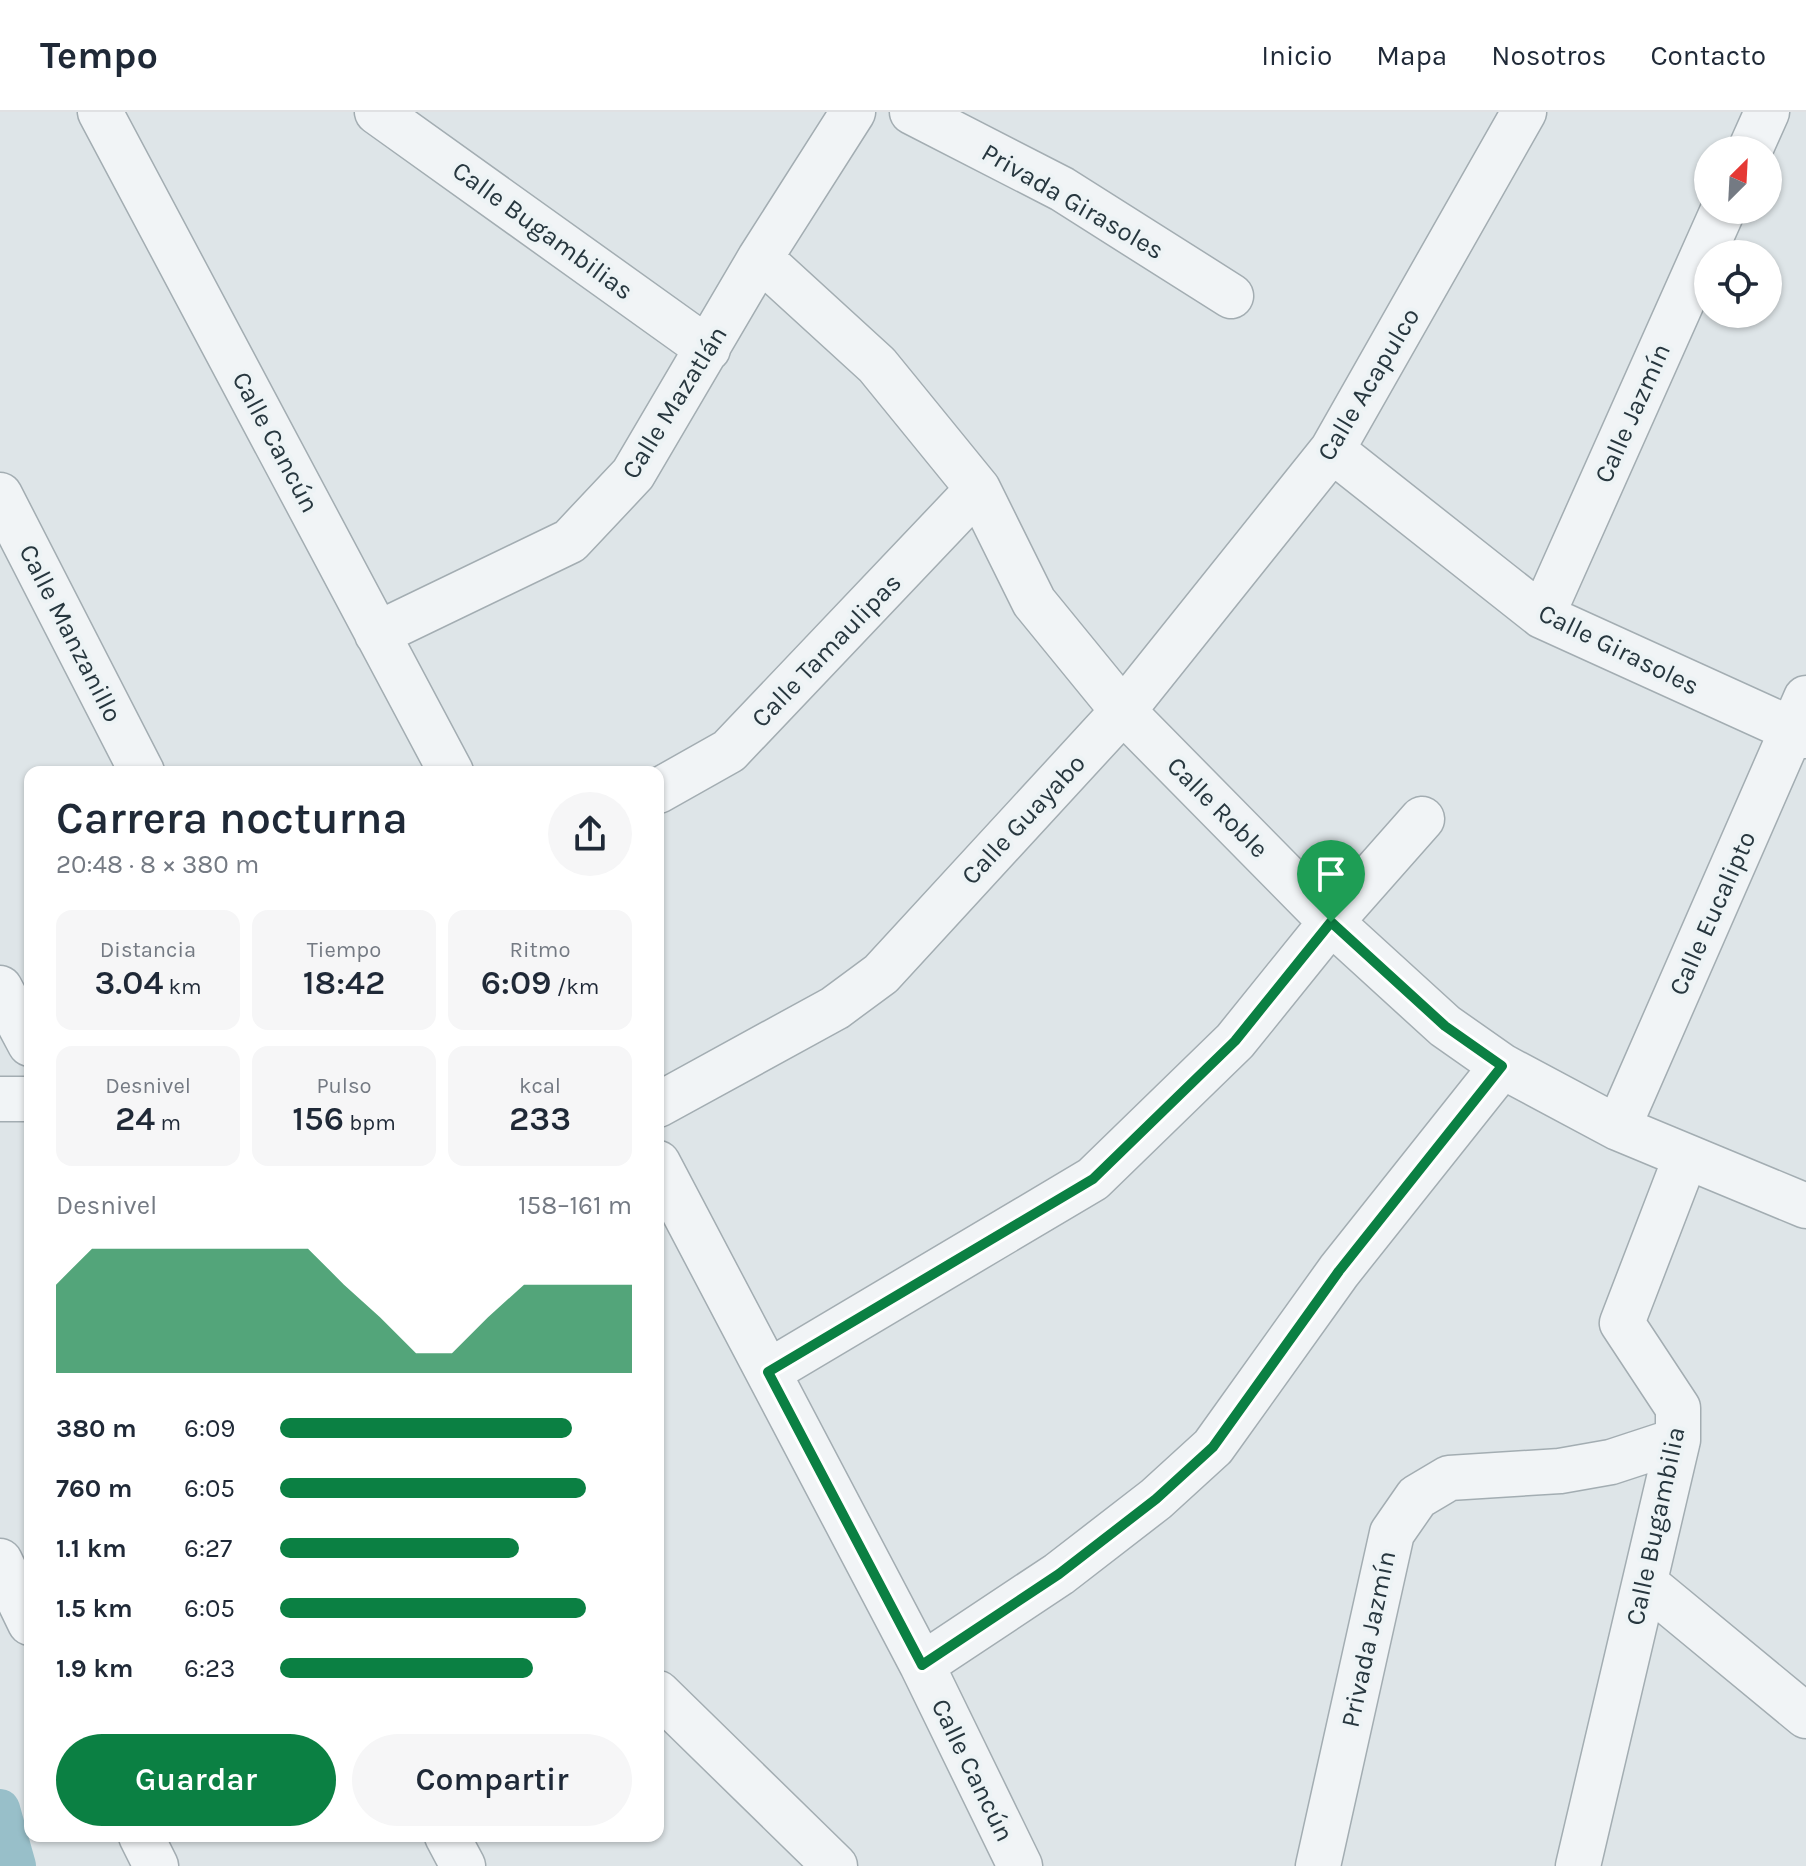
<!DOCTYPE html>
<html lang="es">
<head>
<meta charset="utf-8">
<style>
	:root { --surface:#fff; --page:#f6f6f7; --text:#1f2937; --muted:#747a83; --line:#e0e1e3; --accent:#0b8043 }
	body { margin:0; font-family:Karla,sans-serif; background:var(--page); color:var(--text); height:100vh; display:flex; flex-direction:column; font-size:30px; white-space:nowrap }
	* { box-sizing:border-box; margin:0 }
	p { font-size:26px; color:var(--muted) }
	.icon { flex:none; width:44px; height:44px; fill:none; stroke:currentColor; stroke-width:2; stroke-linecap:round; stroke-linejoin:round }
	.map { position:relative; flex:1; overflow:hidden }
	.details { position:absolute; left:24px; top:654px; width:640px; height:1076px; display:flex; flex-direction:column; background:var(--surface); border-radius:16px; box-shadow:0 2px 6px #0004 }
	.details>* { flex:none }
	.needle { width:52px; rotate:24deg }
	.fabs { position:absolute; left:1694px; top:24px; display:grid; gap:16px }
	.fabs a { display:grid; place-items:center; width:88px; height:88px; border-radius:50%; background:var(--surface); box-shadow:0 2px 6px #0004; font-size:40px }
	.pin { position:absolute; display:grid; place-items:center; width:68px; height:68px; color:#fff; margin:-82px -34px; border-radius:50% 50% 50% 0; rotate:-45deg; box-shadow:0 0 8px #0007 }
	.pin .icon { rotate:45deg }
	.round { display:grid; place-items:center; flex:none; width:84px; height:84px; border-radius:42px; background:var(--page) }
	.head { display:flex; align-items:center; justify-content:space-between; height:136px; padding:0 32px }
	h1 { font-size:44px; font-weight:600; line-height:60px }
	.figures { display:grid; grid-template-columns:repeat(3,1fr); gap:12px; height:136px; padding:8px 32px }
	.figures div { display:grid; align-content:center; border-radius:16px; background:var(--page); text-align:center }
	.figures b { font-size:34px; font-weight:600 }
	.figures small { font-size:22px; font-weight:400 }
	.figures p { font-size:22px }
	.chart { height:224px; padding:16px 32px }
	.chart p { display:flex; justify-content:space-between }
	.chart svg { width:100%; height:144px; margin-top:8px; fill:var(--accent); opacity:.7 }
	.action { display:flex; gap:16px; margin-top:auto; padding:16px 32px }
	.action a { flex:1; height:92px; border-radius:48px; background:var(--accent); color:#fff; font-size:32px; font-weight:600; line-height:92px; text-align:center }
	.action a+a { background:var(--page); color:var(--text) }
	ul { padding:0 32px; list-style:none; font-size:26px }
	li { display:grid; grid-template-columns:128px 96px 1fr; align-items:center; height:60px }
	li i { height:20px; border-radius:10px; background:var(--accent) }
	header { display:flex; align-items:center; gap:48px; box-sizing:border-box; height:112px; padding:0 40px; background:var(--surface); border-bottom:2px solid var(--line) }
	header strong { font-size:38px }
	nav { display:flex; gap:44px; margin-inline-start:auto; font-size:28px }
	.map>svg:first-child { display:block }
</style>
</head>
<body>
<header>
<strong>Tempo</strong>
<nav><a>Inicio</a><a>Mapa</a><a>Nosotros</a><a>Contacto</a></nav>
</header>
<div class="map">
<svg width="1806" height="1754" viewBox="0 0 1806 1754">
	<rect width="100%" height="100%" fill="#dee5e8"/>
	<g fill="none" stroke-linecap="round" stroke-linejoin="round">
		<path stroke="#98bfc9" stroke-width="40" d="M0,1697L16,1754"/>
		<defs>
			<path id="minor" d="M100,0L451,660
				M377,0L708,237
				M912,0L1062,77L1231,184
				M1750,38L1767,0
				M760,146L877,253L978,377L1034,490L1123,599L1331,810L1445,914L1502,954L1618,1016L1806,1094
				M1332,338L1542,504L1806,624
				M0,383L142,660
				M1542,504L1723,98
				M377,522L570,429L633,362L760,146L853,0
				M658,679L729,639L978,377
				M0,876L30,932
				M0,987H30
				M658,993L835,896L881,862L1123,599L1332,338L1524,0
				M1618,1016L1806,586
				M658,1051L922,1553L1020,1754
				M768,1260L1093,1067L1235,929L1331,810L1422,707
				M0,1449L30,1511
				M1645,1471L1806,1604
				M922,1553L1059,1462L1156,1387L1213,1335L1339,1159L1502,954
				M658,1581L835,1754
				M141,1724L156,1754
				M447,1724L463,1754
				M1318,1754L1392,1421L1417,1385L1449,1366L1560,1359L1611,1350L1678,1328
				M1578,1754L1678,1328V1296L1622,1211L1685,1047"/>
		</defs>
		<use href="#minor" stroke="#a3adb2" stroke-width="47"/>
		<use href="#minor" stroke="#f1f4f6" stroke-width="44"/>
	</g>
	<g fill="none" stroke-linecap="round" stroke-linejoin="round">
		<defs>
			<path id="route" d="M1331,810L1445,914L1502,954L1339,1159L1213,1335L1156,1387L1059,1462L922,1553L768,1260L1093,1067L1235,929Z"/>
		</defs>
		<use href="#route" stroke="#fff" stroke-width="16"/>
		<use href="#route" stroke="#0b8043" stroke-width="10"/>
	</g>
	<g text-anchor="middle" stroke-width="8" stroke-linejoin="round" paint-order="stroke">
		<g font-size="26" fill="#27373f" stroke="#edf3f5">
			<text transform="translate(1073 89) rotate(30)" y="9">Privada Girasoles</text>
			<text transform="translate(543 118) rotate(36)" y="9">Calle Bugambilias</text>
			<text transform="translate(1368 272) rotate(-59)" y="9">Calle Acapulco</text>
			<text transform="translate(674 290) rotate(-58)" y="9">Calle Mazatlán</text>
			<text transform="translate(1632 301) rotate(-66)" y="9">Calle Jazmín</text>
			<text transform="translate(276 330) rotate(62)" y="9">Calle Cancún</text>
			<text transform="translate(71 521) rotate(63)" y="9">Calle Manzanillo</text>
			<text transform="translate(1619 537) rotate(26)" y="9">Calle Girasoles</text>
			<text transform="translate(826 538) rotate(-46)" y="9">Calle Tamaulipas</text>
			<text transform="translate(1218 695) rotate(45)" y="9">Calle Roble</text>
			<text transform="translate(1023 707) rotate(-47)" y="9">Calle Guayabo</text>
			<text transform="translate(1712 801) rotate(-66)" y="9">Calle Eucalipto</text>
			<text transform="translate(1655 1414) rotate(-78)" y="9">Calle Bugambilia</text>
			<text transform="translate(1368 1527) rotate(-78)" y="9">Privada Jazmín</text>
			<text transform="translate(973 1658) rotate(64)" y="9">Calle Cancún</text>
		</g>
	</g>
</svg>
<div class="fabs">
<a><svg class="needle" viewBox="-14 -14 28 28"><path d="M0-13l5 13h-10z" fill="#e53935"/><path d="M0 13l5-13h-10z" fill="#747a83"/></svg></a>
<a><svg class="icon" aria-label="locate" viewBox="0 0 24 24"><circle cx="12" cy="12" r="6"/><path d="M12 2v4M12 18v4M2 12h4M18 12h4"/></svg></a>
</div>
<div class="pin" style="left:1331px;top:810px;background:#1e9e55"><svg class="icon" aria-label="arrive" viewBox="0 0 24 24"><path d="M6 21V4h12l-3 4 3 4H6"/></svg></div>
<section class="details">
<div class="head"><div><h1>Carrera nocturna</h1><p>20:48 · 8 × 380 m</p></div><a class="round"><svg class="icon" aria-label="share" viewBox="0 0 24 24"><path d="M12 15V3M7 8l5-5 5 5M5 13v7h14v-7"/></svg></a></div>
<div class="figures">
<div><p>Distancia</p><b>3.04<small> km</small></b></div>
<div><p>Tiempo</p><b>18:42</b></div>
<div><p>Ritmo</p><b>6:09<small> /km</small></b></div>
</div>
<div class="figures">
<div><p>Desnivel</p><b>24<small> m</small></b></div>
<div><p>Pulso</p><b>156<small> bpm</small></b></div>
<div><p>kcal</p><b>233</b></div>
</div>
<div class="chart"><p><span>Desnivel</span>158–161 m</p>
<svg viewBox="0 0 160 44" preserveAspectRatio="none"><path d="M0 44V17L10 6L20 6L30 6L40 6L50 6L60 6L70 6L80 17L90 27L100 38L110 38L120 27L130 17L140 17L150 17L160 17V44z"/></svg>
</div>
<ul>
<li><b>380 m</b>6:09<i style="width:83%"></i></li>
<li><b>760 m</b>6:05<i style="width:87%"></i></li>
<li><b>1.1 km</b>6:27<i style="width:68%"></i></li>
<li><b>1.5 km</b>6:05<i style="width:87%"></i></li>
<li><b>1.9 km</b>6:23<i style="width:72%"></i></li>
</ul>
<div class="action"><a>Guardar</a><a>Compartir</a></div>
</section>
</div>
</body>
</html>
